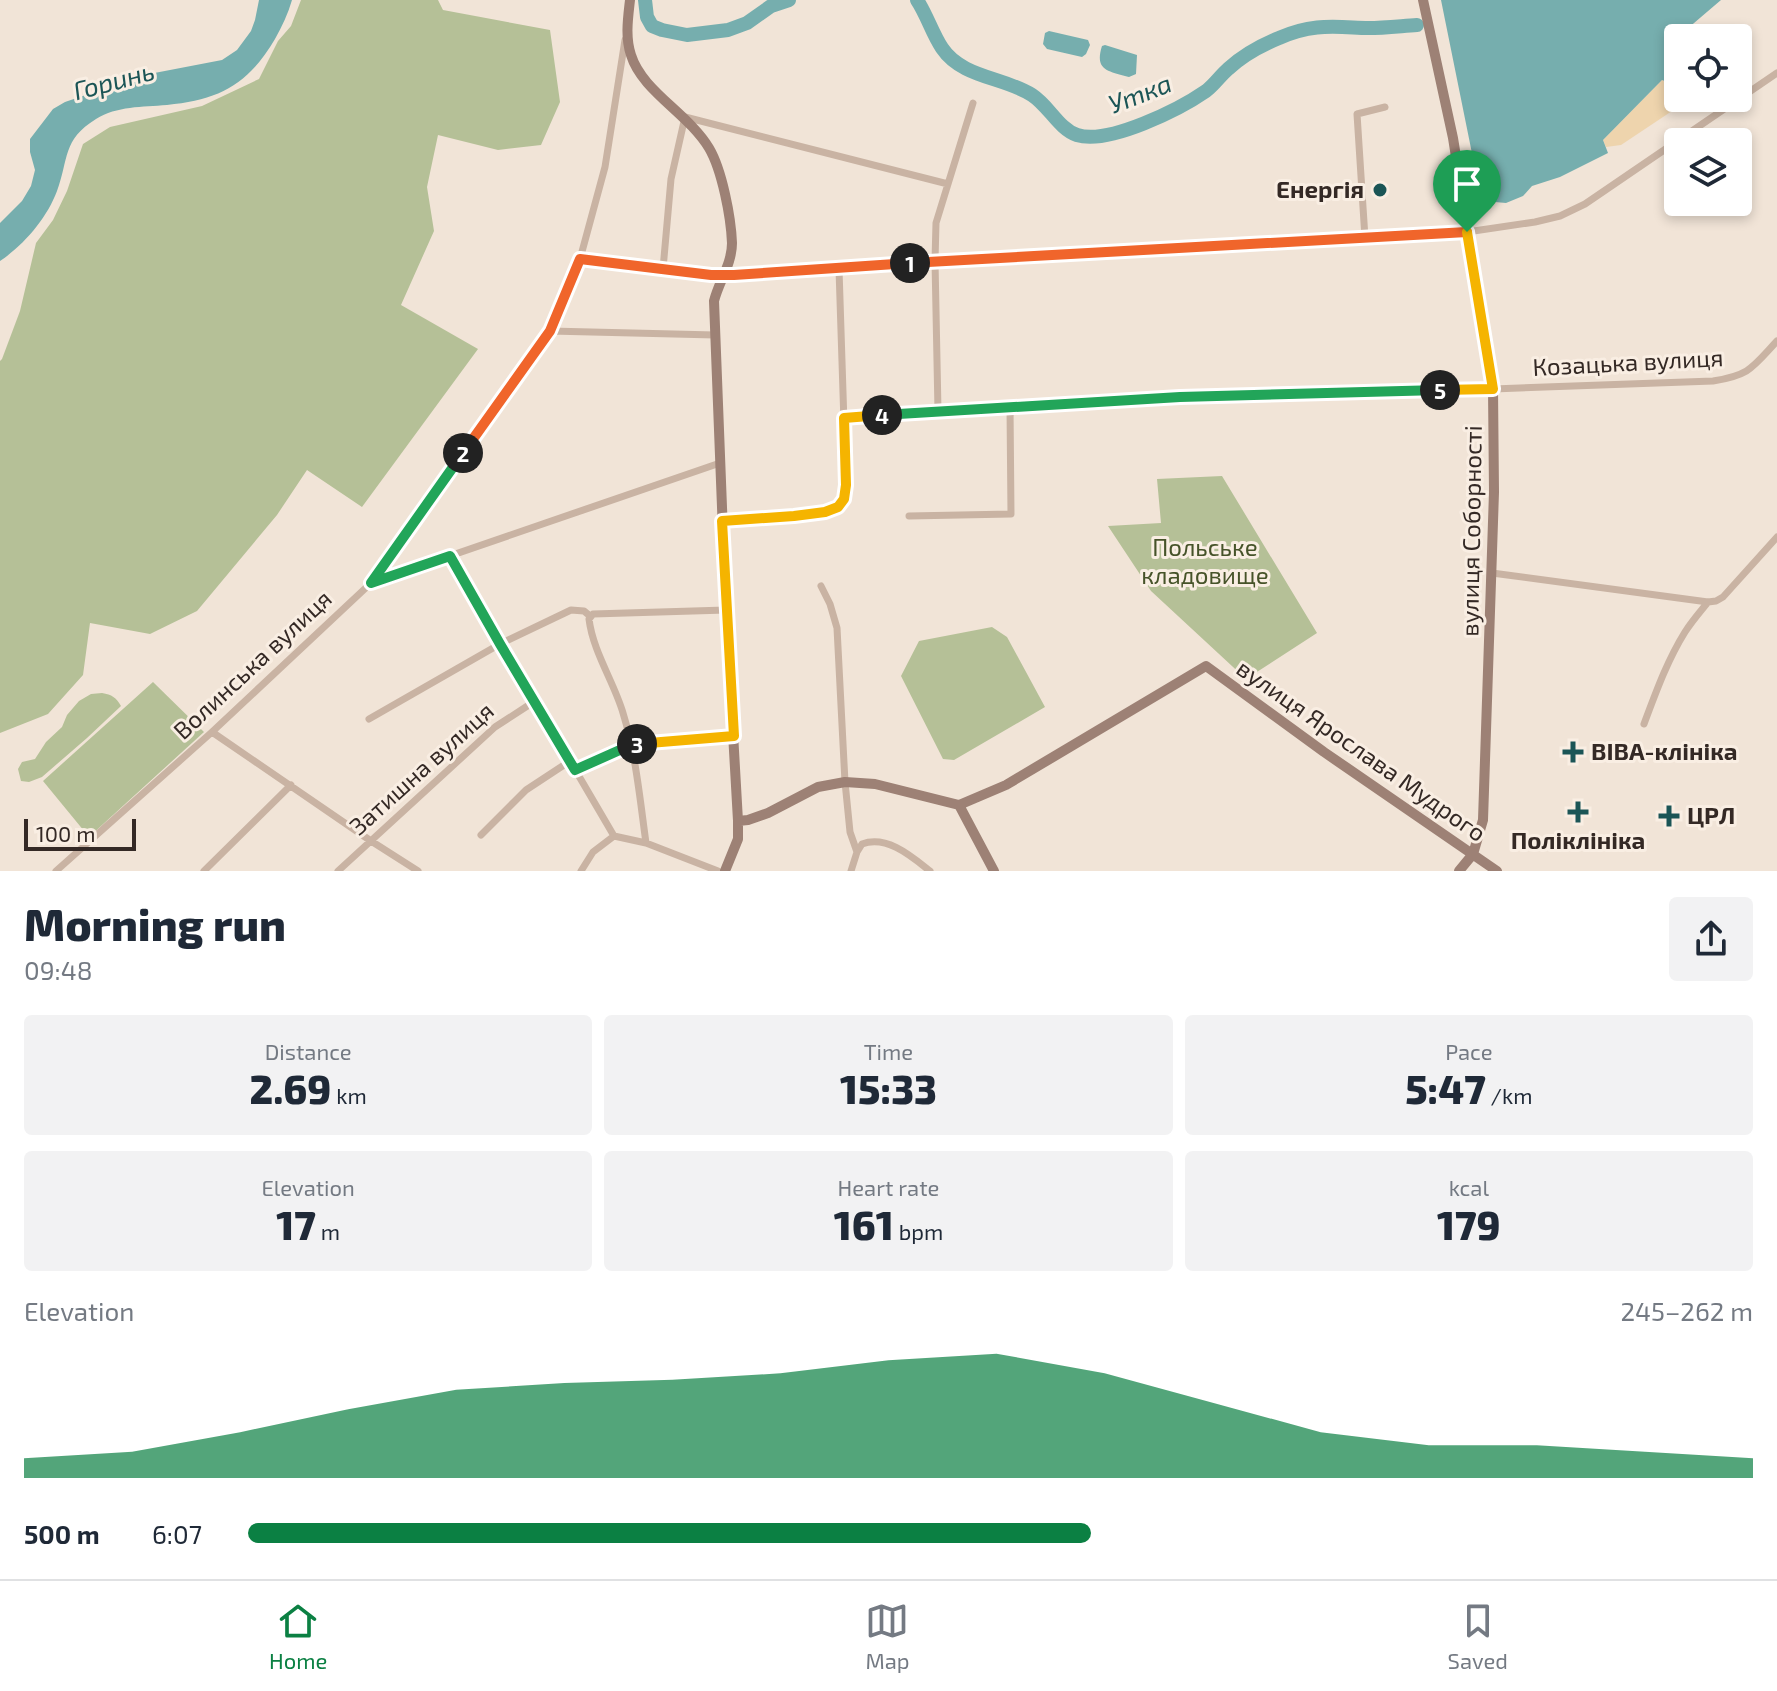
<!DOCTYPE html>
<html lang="en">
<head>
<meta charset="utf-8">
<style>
	:root { --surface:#fff; --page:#f2f2f3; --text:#1f2937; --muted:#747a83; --line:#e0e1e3; --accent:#0b8043 }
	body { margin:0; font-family:"Exo 2",sans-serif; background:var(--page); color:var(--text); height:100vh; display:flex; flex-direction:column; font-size:30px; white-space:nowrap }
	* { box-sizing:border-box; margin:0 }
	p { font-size:26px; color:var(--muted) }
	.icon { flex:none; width:44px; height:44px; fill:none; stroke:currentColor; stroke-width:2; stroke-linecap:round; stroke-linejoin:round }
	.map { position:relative; height:871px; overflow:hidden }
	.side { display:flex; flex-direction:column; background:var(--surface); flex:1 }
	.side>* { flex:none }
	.controls { position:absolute; left:1664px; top:24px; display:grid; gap:16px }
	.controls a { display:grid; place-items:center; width:88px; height:88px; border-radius:8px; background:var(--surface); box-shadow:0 4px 12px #0003; font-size:40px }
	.scale { position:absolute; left:24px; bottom:20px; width:112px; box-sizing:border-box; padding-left:8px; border:4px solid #342925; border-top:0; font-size:22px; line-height:28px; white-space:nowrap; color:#342925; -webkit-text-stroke:6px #f9eee3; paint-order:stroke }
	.pin { position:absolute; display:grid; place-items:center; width:68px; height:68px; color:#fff; margin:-82px -34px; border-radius:50% 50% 50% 0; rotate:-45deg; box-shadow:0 0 8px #0007 }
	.pin .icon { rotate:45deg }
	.km { position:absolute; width:40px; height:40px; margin:-20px; border-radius:50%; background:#222; color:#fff; font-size:22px; line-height:40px; text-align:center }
	.round { display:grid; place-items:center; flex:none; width:84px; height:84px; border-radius:8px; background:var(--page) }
	.head { display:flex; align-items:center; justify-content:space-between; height:136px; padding:0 24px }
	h1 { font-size:44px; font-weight:800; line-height:60px }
	.metrics { display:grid; grid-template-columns:repeat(3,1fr); gap:12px; height:136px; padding:8px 24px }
	.metrics div { display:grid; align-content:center; border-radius:8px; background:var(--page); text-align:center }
	.metrics b { font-size:40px; font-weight:800 }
	.metrics small { font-size:22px; font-weight:400 }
	.metrics p { font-size:22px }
	.chart { height:224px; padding:16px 24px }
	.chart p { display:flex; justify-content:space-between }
	.chart svg { width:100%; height:144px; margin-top:8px; fill:var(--accent); opacity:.7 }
	ul { padding:0 24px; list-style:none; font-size:26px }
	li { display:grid; grid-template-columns:128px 96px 1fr; align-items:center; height:60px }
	li i { height:20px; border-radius:10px; background:var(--accent) }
	.menu { display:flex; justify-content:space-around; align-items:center; height:112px; border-top:2px solid var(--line); background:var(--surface); font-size:22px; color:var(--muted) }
	.menu a { display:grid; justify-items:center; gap:4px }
	.menu .on { color:var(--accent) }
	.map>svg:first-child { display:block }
</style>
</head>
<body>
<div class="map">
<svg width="1777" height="871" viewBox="0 0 1777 871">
	<rect width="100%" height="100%" fill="#f1e4d7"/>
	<path fill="#b5c097" d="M301,0H438L443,10L550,30L560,102L541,145L498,150L438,135L427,187L434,231L401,305L478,349L362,507L307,470L277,515L197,611L150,634L90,623L83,675L48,714L0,733V361L2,359L20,311L36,243L53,220L67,191L83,144L110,127L202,106L259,79L278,41L291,26Z
		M1222,476L1317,633L1246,679L1151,591L1108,526L1161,523L1157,479Z
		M992,627L1007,637L1045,707L954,760L943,759L901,676L919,641Z
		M153,682L204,732L89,837L43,781Z
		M102,693C112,695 116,697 121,706L87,738L42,777L29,782L21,781L18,769L22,762L35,759L46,742L62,727L67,715L79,701L91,694Z"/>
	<path fill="#eed4ad" d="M1662,80L1672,84L1678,107L1621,145L1606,147L1603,140Z"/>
	<path fill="#76aeae" d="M259,0H292C288,14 282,26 275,39C248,85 219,100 167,105C142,107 117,106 96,119C62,140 69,159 57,191C47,218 24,245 0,261V223L22,201L31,186L35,170L30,152V139L53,109L65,102L144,75L222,60L237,50L251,31L255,20Z
		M1441,0H1721L1687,29L1684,38H1678L1677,82L1672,84L1662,80L1603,140L1608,153L1560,177L1532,186L1523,196L1506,203L1495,202L1486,197L1479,188Z
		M1049,31L1088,40L1090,45L1086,54L1082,57L1047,49L1043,44L1045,33Z
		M1105,45L1137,55L1136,74L1129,77C1109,71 1094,71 1102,46Z"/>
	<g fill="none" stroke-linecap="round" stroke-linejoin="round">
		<path stroke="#76aeae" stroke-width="14" d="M645,0L647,17L652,26L662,30L687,35L728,30L747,23L771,6L789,0
			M917,0C927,15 932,33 942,48C962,78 1004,77 1032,95C1049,106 1059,129 1077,135C1109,145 1180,109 1206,91C1214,85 1220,76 1228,69C1242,56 1262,45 1279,38C1313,23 1334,27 1368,28C1385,28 1401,26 1417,25"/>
		<path stroke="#c9b3a3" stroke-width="7" d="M948,184L973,103
			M1365,238L1357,114L1385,107
			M580,259L711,275H734L935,261L1467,232L1535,222L1560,216L1585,204L1777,73
			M663,269L671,179L685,117L948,184L936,223L935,261L938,411
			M550,331L715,335
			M844,418L1180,397L1493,389L1713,381C1750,375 1752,368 1777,341
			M909,516L1011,514L1010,407
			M722,521L825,512L833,510L842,503L846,485L839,269
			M450,556L614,836L593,852L581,871
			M1492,573L1708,602L1716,601L1723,597L1777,537
			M371,583L720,463
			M821,586L830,604L837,628L845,782L850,832L857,852L851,871
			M369,719L500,644L571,610L584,611L590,616
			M1644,724C1656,692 1667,661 1685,632C1692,621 1700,612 1708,602
			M212,732L371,841L418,871
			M575,770L631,745L734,736
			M481,835L526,790L570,761
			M614,836L646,843L718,871
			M646,843C640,800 636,755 623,713C614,682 593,652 589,619L593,614L726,610
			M857,852L862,844C887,835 911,856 930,871
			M56,871L212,732L371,583L550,331L580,259L605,167L625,40
			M204,871L291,785
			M338,871L495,727L535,701"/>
		<path stroke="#9d8175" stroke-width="10" d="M630,0C628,18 625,37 631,55C642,91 688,113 709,148C722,170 731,217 732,243C732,264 719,281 714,301L726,610L738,821V839L725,871
			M1423,0L1453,138L1493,389L1494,492L1483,820L1473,854L1459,871
			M959,805L994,871
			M738,821L748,820L768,813L818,787L845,782L875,784L959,805L1006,785L1206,666L1324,752L1497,871"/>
	</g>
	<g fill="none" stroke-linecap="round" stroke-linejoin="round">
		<defs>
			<path id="split-1" d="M910,263L1467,232"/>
			<path id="split-2" d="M463,453L550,331L580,259L711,275H734L910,263"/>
			<path id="split-3" d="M463,453L371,583L450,556L500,644L575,770L631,745L637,744"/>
			<path id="split-4" d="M637,744L734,736L722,521L794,516L825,512L838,507L844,499L846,485L844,418L882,415"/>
			<path id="split-5" d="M882,415L1180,397L1440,390"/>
			<path id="split-6" d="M1440,390L1493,389L1467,232"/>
		</defs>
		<use href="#split-1" stroke="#fff" stroke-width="16"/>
		<use href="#split-2" stroke="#fff" stroke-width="16"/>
		<use href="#split-3" stroke="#fff" stroke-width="16"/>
		<use href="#split-4" stroke="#fff" stroke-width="16"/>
		<use href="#split-5" stroke="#fff" stroke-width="16"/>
		<use href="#split-6" stroke="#fff" stroke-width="16"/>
		<use href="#split-1" stroke="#f0652b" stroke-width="10"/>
		<use href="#split-2" stroke="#f0652b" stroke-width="10"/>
		<use href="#split-3" stroke="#22a559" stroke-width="10"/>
		<use href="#split-4" stroke="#f5b400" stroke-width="10"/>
		<use href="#split-5" stroke="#22a559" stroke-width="10"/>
		<use href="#split-6" stroke="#f5b400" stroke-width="10"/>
	</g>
	<g fill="#1b5556" stroke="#f9eee3" stroke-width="3">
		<circle cx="1380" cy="190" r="8"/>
		<path d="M1569 740h8v8h8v8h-8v8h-8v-8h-8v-8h8z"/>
		<path d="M1574 800h8v8h8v8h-8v8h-8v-8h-8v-8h8z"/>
		<path d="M1665 804h8v8h8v8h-8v8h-8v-8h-8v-8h8z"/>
	</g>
	<g text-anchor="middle" stroke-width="6" stroke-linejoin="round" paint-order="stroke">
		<g font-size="24" font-weight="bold" fill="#342925" stroke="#f9eee3" text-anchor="start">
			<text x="1364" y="198" text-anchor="end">Енергія</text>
			<text x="1591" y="760">ВІВА-клініка</text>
			<text x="1687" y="824">ЦРЛ</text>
			<text x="1578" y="849" text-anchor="middle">Поліклініка</text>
		</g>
		<g font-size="24" fill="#342925" stroke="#f9eee3">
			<text transform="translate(1628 363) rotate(-3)" y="8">Козацька вулиця</text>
			<text transform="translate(1472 531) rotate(-89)" y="8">вулиця Соборності</text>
			<text transform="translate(253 665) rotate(-43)" y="8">Волинська вулиця</text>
			<text transform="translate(1361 751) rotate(35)" y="8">вулиця Ярослава Мудрого</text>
			<text transform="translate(422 769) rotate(-42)" y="8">Затишна вулиця</text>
		</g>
		<g font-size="24" fill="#465329" stroke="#f9eee3">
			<text x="1205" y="556">Польське<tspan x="1205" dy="28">кладовище</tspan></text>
		</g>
		<g font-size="26" font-style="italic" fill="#1b5556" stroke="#f9eee3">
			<text transform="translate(114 81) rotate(-15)" y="9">Горинь</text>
			<text transform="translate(1140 94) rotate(-21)" y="9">Утка</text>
		</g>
	</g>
</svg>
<div class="controls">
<a><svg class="icon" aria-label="locate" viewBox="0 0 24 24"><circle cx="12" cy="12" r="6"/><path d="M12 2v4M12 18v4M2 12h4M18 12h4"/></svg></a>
<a><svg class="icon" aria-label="layers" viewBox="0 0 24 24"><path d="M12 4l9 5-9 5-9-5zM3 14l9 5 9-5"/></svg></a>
</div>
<div class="scale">100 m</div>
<div class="pin" style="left:1467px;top:232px;background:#1e9e55"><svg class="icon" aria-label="arrive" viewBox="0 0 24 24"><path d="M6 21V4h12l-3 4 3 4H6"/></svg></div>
<b class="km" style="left:910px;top:263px">1</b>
<b class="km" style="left:463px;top:453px">2</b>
<b class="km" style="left:637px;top:744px">3</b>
<b class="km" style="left:882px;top:415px">4</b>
<b class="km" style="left:1440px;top:390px">5</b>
</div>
<section class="side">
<div class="head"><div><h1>Morning run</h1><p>09:48</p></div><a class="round"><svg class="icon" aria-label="share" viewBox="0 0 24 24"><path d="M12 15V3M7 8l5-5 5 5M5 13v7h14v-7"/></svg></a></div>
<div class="metrics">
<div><p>Distance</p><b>2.69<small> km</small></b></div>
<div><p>Time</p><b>15:33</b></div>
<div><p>Pace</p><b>5:47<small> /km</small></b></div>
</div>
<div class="metrics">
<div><p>Elevation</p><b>17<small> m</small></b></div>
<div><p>Heart rate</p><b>161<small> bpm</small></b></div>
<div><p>kcal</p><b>179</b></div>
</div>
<div class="chart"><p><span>Elevation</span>245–262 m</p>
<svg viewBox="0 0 160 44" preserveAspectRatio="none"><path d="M0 44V38L10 36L20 30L30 23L40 17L50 15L60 14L70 12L80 8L90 6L100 12L110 21L120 30L130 34L140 34L150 36L160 38V44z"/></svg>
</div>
<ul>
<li><b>500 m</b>6:07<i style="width:56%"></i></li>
</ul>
</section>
<nav class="menu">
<a class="on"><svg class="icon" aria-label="home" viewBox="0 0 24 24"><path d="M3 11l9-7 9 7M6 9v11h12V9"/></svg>Home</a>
<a><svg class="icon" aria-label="map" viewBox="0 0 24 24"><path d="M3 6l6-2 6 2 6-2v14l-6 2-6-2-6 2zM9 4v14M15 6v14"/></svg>Map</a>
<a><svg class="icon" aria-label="saved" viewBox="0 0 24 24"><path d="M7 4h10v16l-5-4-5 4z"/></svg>Saved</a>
</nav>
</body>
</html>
